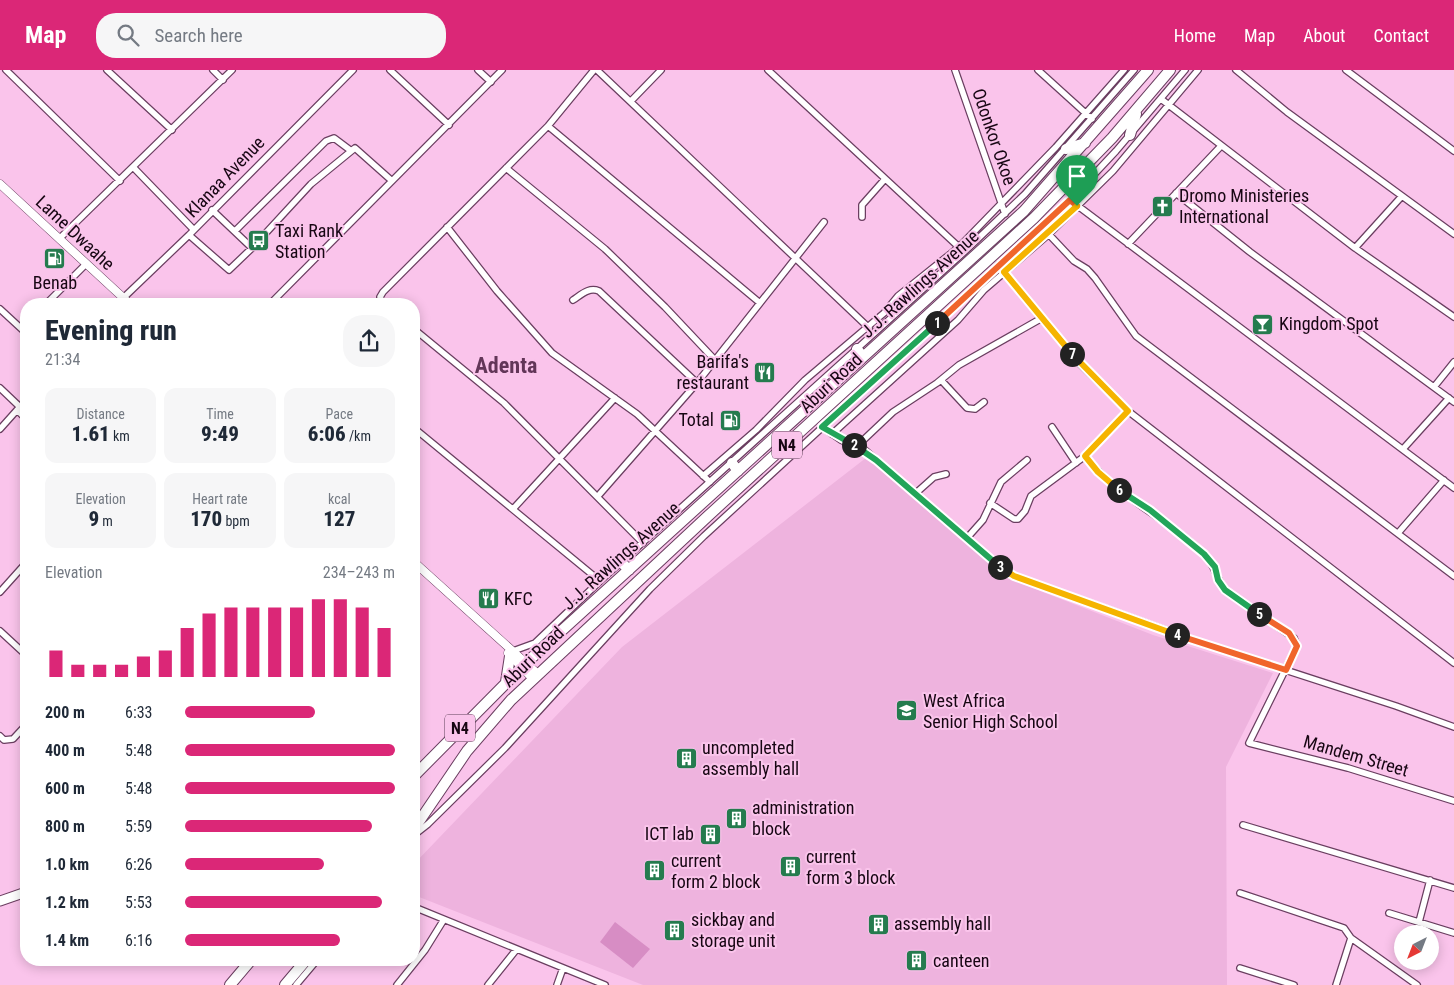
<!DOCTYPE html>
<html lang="en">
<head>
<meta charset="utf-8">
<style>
	:root { --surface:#fff; --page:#f6f6f7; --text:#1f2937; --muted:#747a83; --accent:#db2777 }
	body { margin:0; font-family:"Roboto Condensed",sans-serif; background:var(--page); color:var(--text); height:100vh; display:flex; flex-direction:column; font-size:19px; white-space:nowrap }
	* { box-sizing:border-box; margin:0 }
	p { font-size:16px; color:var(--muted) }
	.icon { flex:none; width:28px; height:28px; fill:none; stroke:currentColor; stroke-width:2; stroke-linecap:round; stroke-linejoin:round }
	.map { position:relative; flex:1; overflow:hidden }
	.details { position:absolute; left:20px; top:228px; width:400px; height:668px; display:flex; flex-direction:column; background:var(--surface); border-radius:20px; box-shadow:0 2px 12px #0003 }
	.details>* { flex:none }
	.needle { width:32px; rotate:222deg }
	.buttons { position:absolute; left:1394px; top:855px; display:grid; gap:10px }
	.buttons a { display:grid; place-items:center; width:45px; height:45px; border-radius:50%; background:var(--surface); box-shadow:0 2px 12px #0003; font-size:25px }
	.pin { position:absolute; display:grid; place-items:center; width:42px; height:42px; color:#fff; margin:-51px -21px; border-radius:50% 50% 50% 0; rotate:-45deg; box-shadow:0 0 5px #0007 }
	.pin .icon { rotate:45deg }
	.km { position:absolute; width:25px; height:25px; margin:-12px; border-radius:50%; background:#222; color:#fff; font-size:14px; line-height:25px; text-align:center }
	.round { display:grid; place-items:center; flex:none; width:52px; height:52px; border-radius:20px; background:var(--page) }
	.headline { display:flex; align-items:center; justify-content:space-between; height:85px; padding:0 25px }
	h1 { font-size:28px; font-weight:800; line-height:38px }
	.metrics { display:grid; grid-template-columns:repeat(3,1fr); gap:8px; height:85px; padding:5px 25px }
	.metrics div { display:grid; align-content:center; border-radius:12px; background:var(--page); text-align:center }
	.metrics b { font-size:21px; font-weight:800 }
	.metrics small { font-size:14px; font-weight:400 }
	.metrics p { font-size:14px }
	.chart { height:140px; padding:10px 25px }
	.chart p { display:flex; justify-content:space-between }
	.chart svg { width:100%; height:90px; margin-top:5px; stroke:var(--accent); stroke-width:6 }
	ul { padding:0 25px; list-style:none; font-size:16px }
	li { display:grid; grid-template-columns:80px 60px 1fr; align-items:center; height:38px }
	li i { height:12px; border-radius:6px; background:var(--accent) }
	header { display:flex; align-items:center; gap:30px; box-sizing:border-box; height:70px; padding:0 25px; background:var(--accent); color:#fff }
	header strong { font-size:24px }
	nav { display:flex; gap:28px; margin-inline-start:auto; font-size:18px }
	.search { width:350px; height:45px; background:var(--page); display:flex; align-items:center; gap:12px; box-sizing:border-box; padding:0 18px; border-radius:20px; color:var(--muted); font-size:19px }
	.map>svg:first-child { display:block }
</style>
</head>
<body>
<header>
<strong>Map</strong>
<div class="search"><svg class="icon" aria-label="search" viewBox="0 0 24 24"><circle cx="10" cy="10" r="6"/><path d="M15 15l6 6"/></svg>Search here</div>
<nav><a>Home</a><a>Map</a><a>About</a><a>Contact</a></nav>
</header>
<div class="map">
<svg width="1454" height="915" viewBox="0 0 1454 915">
	<rect width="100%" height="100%" fill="#fac4eb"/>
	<path fill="#eeb3de" d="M871,384L1007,508L1153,565L1273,603L1226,697L1227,915H643L414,825V794L622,577Z"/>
	<path fill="#d78dc4" d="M615,852L650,879L633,898L600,872Z"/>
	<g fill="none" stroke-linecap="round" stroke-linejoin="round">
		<defs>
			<path id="minor" d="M6,0L120,111
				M107,0L172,60
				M213,0L223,10
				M390,0L449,55
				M478,0L491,12
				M597,0L869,258
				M768,0L961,179
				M955,0L1005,144
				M1038,0L1092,49
				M1236,0L1287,42L1454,164
				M1346,0L1454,81
				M1161,29L1355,178L1454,247
				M631,31L661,0
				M548,56L760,233
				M133,97L194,160
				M506,98L605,179L665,237L714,289
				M1176,123L1250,182L1454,332
				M1070,130L1454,418
				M212,140L252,178L311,114L355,78L391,110
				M862,147V135L885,109
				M1041,156L1074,191L1087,199L1095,208L1136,266L1454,506
				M447,157L497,221L552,283L637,344L710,412
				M235,161L326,71L334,68L350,80
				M189,165L229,200L252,178
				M60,168L232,0
				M1128,174L1221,76
				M1355,178L1402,126
				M998,195L1078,292L1128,341L1454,593
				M573,230C582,224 589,217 599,221L697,313
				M46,234L86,194
				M117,234L189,165L353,0
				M270,234L502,0
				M384,234L380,227L383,222L548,56L594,0
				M0,239L26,263
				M21,258L26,253
				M414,259L504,333L643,473
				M941,310L967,338L975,339L984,332
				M1434,317L1454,292
				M0,318L20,337
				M17,340L26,349
				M822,357L841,370L865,380L995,493L1014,506L1196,571L1396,636L1454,657
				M1052,357L1076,393
				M414,358L600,511
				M0,359L26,330
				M832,364L958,250L984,220L1049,164L1113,101L1198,0
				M857,376L893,342L937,313L959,295L1042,248
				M1403,379L1449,328
				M1085,386C1117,427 1167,448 1204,484C1215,495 1216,508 1225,520L1294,568L1297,576L1249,673L1348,698L1454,731
				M703,406L756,360L805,310L884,243L898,226L959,177L1056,77L1124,0
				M916,423L934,407L946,404
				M598,426L697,313L824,152
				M990,433L1014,449H1018L1025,441L1031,426L1085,386L1128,341
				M513,439L615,328
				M1399,462L1444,410
				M967,468L983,450L1001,412L1027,390
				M0,522L26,493
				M0,561L26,585
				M513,581L535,573L600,511L964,182L1025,124L1134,0
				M0,666L4,670L13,669L26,655
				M1243,755L1454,818
				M414,765L428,754L505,678L650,519L704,466L1070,130L1116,81L1185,0
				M1240,823L1344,858L1351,868L1417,915
				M414,837L605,915
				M1389,843L1454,863
				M1419,852L1430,810
				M1240,898L1294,915
				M296,915L318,889
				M397,915L425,880L443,851
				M488,915L516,880
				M557,915L563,898
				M1336,915L1351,868"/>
			<path id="tertiary" d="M0,114L130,234
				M414,492L538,604
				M508,583L533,609"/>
			<path id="primary" d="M0,831L26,822"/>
			<path id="trunk" d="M1130,65L1136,44
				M1066,79L1085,73
				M857,279L863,287
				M732,393L738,401
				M621,492L629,500
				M506,612L510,586
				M414,706L526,593L1024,141L1148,0
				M414,759L467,681L511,630L708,446L1034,148L1112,68L1170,0
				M230,915L252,889
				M285,915L307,889"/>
		</defs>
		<use href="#minor" stroke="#6a3e60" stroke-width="8"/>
		<use href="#tertiary" stroke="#6a3e60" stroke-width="9"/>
		<use href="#primary" stroke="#6a3e60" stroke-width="11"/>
		<use href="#trunk" stroke="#6a3e60" stroke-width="12"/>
		<use href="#minor" stroke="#fff" stroke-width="5.5"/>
		<use href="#tertiary" stroke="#fff" stroke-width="8"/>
		<use href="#primary" stroke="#fff" stroke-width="9"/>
		<use href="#trunk" stroke="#fff" stroke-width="10"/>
	</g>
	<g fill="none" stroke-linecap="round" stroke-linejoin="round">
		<defs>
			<path id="split-1" d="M937,253L1070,130L1077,136"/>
			<path id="split-2" d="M854,375L822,357L937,253"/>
			<path id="split-3" d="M854,375L876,390L1000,497"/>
			<path id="split-4" d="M1000,497L1014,506L1177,565"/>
			<path id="split-5" d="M1177,565L1286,600L1297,576L1289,563L1259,544"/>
			<path id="split-6" d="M1119,420L1150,440L1204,484L1215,497L1218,510L1225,520L1259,544"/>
			<path id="split-7" d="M1072,284L1128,341L1085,386L1098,402L1119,420"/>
			<path id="split-8" d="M1072,284L1004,202L1077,136"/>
		</defs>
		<use href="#split-1" stroke="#fff" stroke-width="10"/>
		<use href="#split-2" stroke="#fff" stroke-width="10"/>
		<use href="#split-3" stroke="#fff" stroke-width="10"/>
		<use href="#split-4" stroke="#fff" stroke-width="10"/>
		<use href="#split-5" stroke="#fff" stroke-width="10"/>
		<use href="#split-6" stroke="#fff" stroke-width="10"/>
		<use href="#split-7" stroke="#fff" stroke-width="10"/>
		<use href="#split-8" stroke="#fff" stroke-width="10"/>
		<use href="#split-1" stroke="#f0652b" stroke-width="6"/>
		<use href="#split-2" stroke="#22a559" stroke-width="6"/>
		<use href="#split-3" stroke="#22a559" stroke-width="6"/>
		<use href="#split-4" stroke="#f5b400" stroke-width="6"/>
		<use href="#split-5" stroke="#f0652b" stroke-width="6"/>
		<use href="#split-6" stroke="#22a559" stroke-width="6"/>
		<use href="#split-7" stroke="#f5b400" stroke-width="6"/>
		<use href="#split-8" stroke="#f5b400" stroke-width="6"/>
	</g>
	<defs>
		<symbol id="church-square" viewBox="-11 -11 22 22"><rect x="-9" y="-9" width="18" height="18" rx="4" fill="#257b4e" stroke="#fac4eb"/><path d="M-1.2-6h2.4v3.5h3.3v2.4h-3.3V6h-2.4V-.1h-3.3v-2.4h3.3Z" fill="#fff"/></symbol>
		<symbol id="bus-square" viewBox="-11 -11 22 22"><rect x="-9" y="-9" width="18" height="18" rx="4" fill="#257b4e" stroke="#fac4eb"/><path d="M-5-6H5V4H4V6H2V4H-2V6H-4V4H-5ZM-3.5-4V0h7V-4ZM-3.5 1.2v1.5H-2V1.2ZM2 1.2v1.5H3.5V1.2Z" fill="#fff"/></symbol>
		<symbol id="fuel-square" viewBox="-11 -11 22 22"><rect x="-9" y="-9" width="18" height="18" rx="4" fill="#257b4e" stroke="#fac4eb"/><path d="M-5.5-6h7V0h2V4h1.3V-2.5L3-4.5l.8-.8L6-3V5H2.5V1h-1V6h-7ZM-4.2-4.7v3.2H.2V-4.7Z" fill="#fff"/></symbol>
		<symbol id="bar-square" viewBox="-11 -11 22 22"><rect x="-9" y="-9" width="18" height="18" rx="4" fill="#257b4e" stroke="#fac4eb"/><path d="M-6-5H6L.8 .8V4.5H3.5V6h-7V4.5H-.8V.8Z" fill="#fff"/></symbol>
		<symbol id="restaurant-square" viewBox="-11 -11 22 22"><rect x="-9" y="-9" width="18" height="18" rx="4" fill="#257b4e" stroke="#fac4eb"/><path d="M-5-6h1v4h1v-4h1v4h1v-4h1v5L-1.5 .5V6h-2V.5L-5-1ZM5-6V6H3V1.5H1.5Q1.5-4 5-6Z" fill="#fff"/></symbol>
		<symbol id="school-square" viewBox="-11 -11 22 22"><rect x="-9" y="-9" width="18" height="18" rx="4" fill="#257b4e" stroke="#fac4eb"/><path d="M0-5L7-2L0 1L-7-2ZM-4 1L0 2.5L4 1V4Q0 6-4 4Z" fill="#fff"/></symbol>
		<symbol id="building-square" viewBox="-11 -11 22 22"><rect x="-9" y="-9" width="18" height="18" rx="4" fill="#257b4e" stroke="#fac4eb"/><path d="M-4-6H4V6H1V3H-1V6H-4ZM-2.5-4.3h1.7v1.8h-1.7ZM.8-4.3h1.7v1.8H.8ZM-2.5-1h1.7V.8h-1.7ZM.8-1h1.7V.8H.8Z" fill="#fff"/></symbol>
	</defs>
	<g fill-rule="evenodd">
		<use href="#church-square" x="1150" y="124" width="25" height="25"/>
		<use href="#bus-square" x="246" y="158" width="25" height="25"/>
		<use href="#fuel-square" x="42" y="176" width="25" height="25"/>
		<use href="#bar-square" x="1250" y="242" width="25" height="25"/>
		<use href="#restaurant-square" x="752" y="290" width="25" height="25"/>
		<use href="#fuel-square" x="718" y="338" width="25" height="25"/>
		<use href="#restaurant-square" x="476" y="516" width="25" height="25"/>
		<use href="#school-square" x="894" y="628" width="25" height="25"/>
		<use href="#building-square" x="674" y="676" width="25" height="25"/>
		<use href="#building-square" x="724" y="736" width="25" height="25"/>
		<use href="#building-square" x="698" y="752" width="25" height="25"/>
		<use href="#building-square" x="778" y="784" width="25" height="25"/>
		<use href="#building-square" x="642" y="788" width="25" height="25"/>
		<use href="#building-square" x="866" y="842" width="25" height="25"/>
		<use href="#building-square" x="662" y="848" width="25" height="25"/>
		<use href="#building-square" x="904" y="878" width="25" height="25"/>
	</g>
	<g text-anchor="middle" stroke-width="4" stroke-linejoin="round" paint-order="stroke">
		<g fill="#fac4eb" stroke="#5b3f54" stroke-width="1">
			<rect x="772" y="361.5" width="30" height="27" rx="4"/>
			<rect x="445" y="644.5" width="30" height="27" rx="4"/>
		</g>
		<g font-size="16" font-weight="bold" fill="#170613">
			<text x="787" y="381">N4</text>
			<text x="460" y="664">N4</text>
		</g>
		<g font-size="18" fill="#170613" stroke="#fac4eb">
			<text transform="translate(994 67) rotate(71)" y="6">Odonkor Okoe</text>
			<text transform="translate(225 107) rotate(-46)" y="6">Klanaa Avenue</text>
			<text transform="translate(75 163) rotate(43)" y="6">Lame Dwaahe</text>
			<text transform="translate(920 214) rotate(-42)" y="6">J.J. Rawlings Avenue</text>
			<text transform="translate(831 313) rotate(-43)" y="6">Aburi Road</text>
			<text transform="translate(621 486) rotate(-42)" y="6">J.J. Rawlings Avenue</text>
			<text transform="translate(533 587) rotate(-44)" y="6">Aburi Road</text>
			<text transform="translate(1356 686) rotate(16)" y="6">Mandem Street</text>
		</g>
		<g font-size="18" fill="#170613" stroke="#fac4eb" text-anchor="start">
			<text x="1179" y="132">Dromo Ministeries<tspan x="1179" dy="21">International</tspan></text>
			<text x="275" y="167">Taxi Rank<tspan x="275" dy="21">Station</tspan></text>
			<text x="55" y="219" text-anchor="middle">Benab</text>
			<text x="1279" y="260">Kingdom Spot</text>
			<text x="749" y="298" text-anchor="end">Barifa's<tspan x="749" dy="21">restaurant</tspan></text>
			<text x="714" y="356" text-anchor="end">Total</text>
			<text x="504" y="535">KFC</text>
			<text x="923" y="637">West Africa<tspan x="923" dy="21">Senior High School</tspan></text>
			<text x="702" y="684">uncompleted<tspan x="702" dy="21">assembly hall</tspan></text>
			<text x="752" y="744">administration<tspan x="752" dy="21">block</tspan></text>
			<text x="694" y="770" text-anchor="end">ICT lab</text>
			<text x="806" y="793">current<tspan x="806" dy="21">form 3 block</tspan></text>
			<text x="671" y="797">current<tspan x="671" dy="21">form 2 block</tspan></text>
			<text x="691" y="856">sickbay and<tspan x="691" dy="21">storage unit</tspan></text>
			<text x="894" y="860">assembly hall</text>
			<text x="933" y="897">canteen</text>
		</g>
		<g font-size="22" font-weight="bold" fill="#623658" stroke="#fac4eb">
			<text x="506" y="303">Adenta</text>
		</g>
	</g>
</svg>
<div class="buttons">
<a><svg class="needle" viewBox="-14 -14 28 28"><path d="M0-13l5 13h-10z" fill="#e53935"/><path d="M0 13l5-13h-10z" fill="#747a83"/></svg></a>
</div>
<div class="pin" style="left:1077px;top:136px;background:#1e9e55"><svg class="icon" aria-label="arrive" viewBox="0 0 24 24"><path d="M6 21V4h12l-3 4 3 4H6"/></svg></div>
<b class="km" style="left:937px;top:253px">1</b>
<b class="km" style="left:854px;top:375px">2</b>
<b class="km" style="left:1000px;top:497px">3</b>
<b class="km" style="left:1177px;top:565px">4</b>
<b class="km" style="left:1259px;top:544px">5</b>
<b class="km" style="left:1119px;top:420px">6</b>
<b class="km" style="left:1072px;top:284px">7</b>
<section class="details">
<div class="headline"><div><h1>Evening run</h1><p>21:34</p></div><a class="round"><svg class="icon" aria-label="share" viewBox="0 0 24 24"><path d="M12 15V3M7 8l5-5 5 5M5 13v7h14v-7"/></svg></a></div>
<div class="metrics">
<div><p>Distance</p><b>1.61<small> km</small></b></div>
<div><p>Time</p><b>9:49</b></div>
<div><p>Pace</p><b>6:06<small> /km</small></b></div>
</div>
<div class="metrics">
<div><p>Elevation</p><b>9<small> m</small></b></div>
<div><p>Heart rate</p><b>170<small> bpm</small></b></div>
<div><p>kcal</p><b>127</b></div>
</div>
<div class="chart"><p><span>Elevation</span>234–243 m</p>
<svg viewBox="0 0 160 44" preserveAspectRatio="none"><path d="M5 44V31M15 44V38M25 44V38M35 44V38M45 44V34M55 44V31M65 44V20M75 44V13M85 44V10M95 44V10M105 44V10M115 44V10M125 44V6M135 44V6M145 44V10M155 44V20"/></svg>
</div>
<ul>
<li><b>200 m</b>6:33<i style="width:62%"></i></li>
<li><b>400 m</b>5:48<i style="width:100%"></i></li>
<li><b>600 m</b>5:48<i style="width:100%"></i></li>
<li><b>800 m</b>5:59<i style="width:89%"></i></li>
<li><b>1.0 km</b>6:26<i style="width:66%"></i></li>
<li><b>1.2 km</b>5:53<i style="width:94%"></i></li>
<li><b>1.4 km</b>6:16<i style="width:74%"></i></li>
</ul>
</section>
</div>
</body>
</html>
